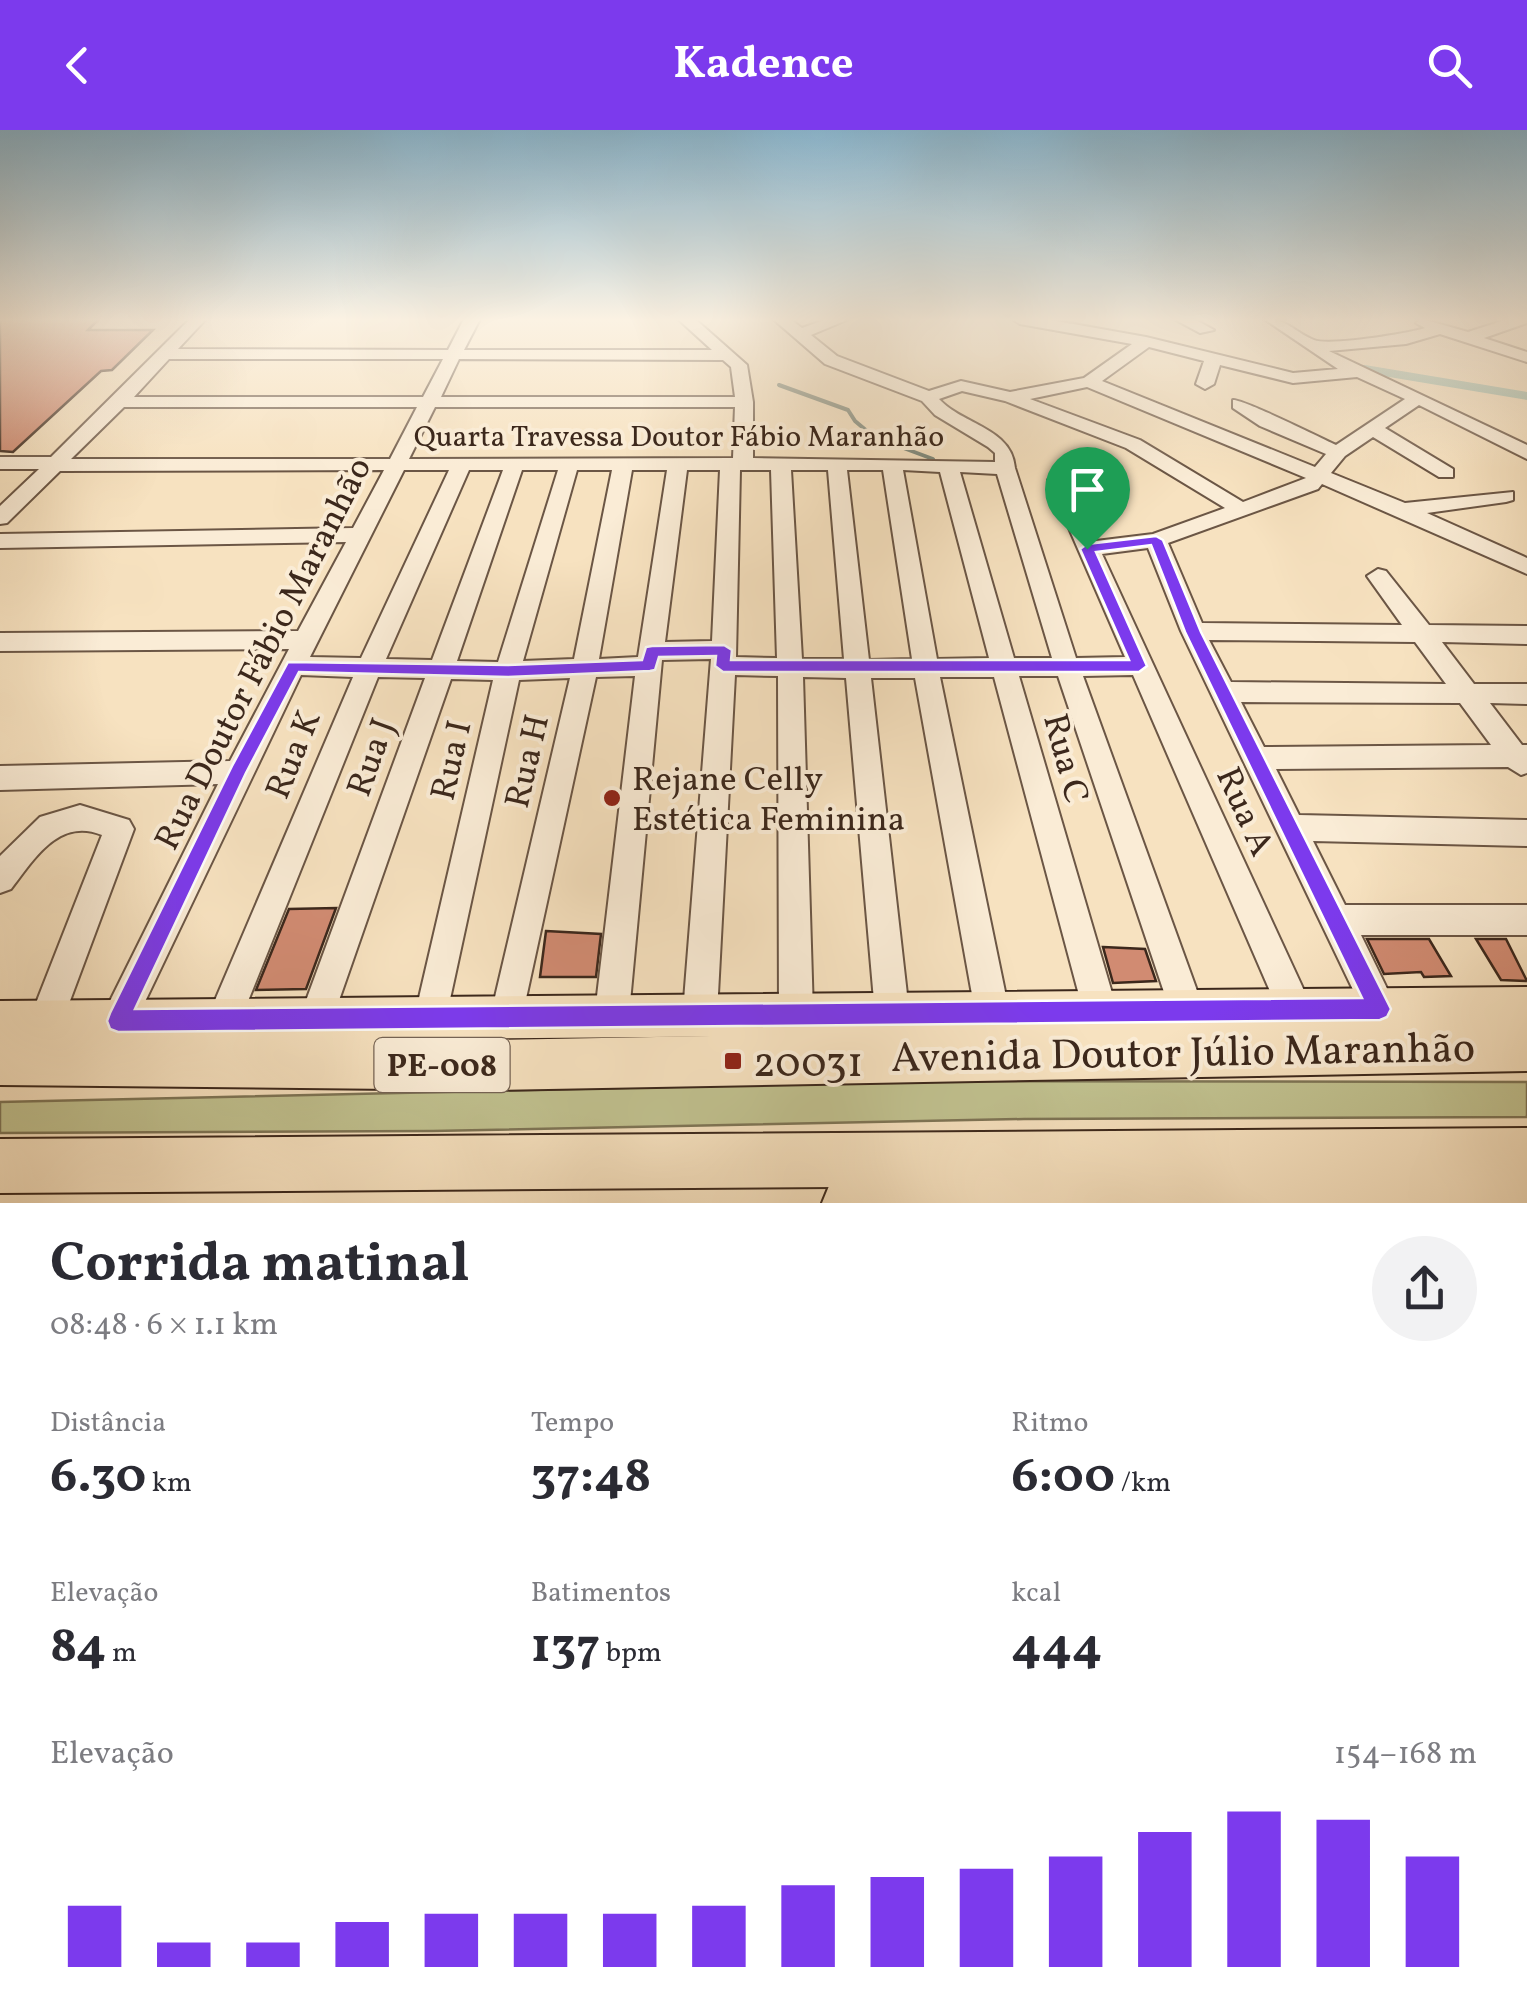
<!DOCTYPE html>
<html lang="pt">
<head>
<meta charset="utf-8">
<style>
	:root { --surface:#fff; --page:#f2f2f3; --text:#2b2b33; --muted:#7c7c81; --accent:#7c3aed }
	body { margin:0; font-family:Vollkorn,serif; background:var(--page); color:var(--text); height:100vh; display:flex; flex-direction:column; font-size:38px; white-space:nowrap }
	* { box-sizing:border-box; margin:0 }
	p { font-size:32px; color:var(--muted) }
	.icon { flex:none; width:55px; height:55px; fill:none; stroke:currentColor; stroke-width:2; stroke-linecap:round; stroke-linejoin:round }
	.map { position:relative; height:1073px; overflow:hidden }
	.drawer { display:flex; flex-direction:column; background:var(--surface); flex:1 }
	.drawer>* { flex:none }
	.pin { position:absolute; display:grid; place-items:center; width:85px; height:85px; color:#fff; margin:-102px -42px; border-radius:50% 50% 50% 0; rotate:-45deg; box-shadow:0 0 10px #0007 }
	.pin .icon { rotate:45deg }
	.round { display:grid; place-items:center; flex:none; width:105px; height:105px; border-radius:52px; background:var(--page) }
	.summary { display:flex; align-items:center; justify-content:space-between; height:170px; padding:0 50px }
	h1 { font-size:55px; font-weight:700; line-height:75px }
	.metrics { display:grid; grid-template-columns:repeat(3,1fr); gap:15px; height:170px; padding:10px 50px }
	.metrics div { display:grid; align-content:center }
	.metrics b { font-size:50px; font-weight:700 }
	.metrics small { font-size:28px; font-weight:400 }
	.metrics p { font-size:28px }
	.chart { height:280px; padding:20px 50px }
	.chart p { display:flex; justify-content:space-between }
	.chart svg { width:100%; height:180px; margin-top:10px; stroke:var(--accent); stroke-width:6 }
	header { display:flex; justify-content:space-between; align-items:center; height:130px; padding:0 50px; background:var(--accent); color:#fff; font-size:45px; font-weight:700 }
	.map>svg:first-child { display:block }
</style>
</head>
<body>
<header><svg class="icon" aria-label="back" viewBox="0 0 24 24"><path d="M15 5l-7 7 7 7"/></svg>Kadence<svg class="icon" aria-label="search" viewBox="0 0 24 24"><circle cx="10" cy="10" r="6"/><path d="M15 15l6 6"/></svg></header>
<div class="map">
<svg width="1527" height="1073" viewBox="0 0 1527 1073">
	<rect width="100%" height="100%" fill="#f7e2c0"/>
	<filter id="stains"><feTurbulence type="fractalNoise" baseFrequency=".002" numOctaves="4"/><feColorMatrix values="0 0 0 0 .2 0 0 0 0 .09 0 0 0 0 .02 0 0 0 .5 -.17"/></filter>
	<radialGradient id="worn" r=".72"><stop offset=".6" stop-color="#630" stop-opacity="0"/><stop offset="1" stop-color="#630" stop-opacity=".3"/></radialGradient>
	<path fill="#c1c290" stroke="#7e7556" stroke-width="2.5" d="M931,951L1527,952V987L1024,989L433,1001L0,1003V972Z"/>
	<g fill="none" stroke-linecap="round" stroke-linejoin="round">
		<path stroke="#768275" stroke-width="4" d="M779,255L848,280L855,291L874,307L933,329"/>
		<path fill="#9dbeb0" fill-rule="evenodd" d="M1036,189H1062L1163,210L1157,214L1042,193Z
			M1365,235L1527,262V270L1365,243L1341,244L1334,240L1341,236Z"/>
	</g>
	<path fill="#d18b72" stroke="#3c281c" stroke-width="2.5" d="M0,189H99L88,200H153L112,240L101,241L13,322L0,321Z
		M336,778L306,859L256,860L289,779Z
		M546,801L601,804L596,847H540Z
		M1367,809H1429L1451,846L1424,847L1421,842L1384,844Z
		M1476,809H1506L1527,851L1501,850Z
		M1103,817L1145,819L1156,851L1113,853Z"/>
	<g fill="none" stroke-linecap="round" stroke-linejoin="round">
		<defs>
			<path id="minor" d="M190,189H206L178,219L448,220L464,189H480L464,220H712L678,189H695L747,235L753,272V328L995,332V323L988,317L935,285L922,271L825,234L773,189H790L802,198L827,189H849L811,205L837,226L929,261L961,251L1010,262L1084,248L1132,214L1020,194L1012,189H1045L1146,207L1293,243L1338,239L1264,189C1288,189 1294,202 1314,210C1329,216 1406,204 1425,198L1416,193L1422,189L1468,202L1508,189H1527V193L1484,208L1527,222V232L1440,204L1406,214L1329,221L1527,315V329L1419,275L1385,298L1453,339V347H1439L1373,307L1345,326L1331,343L1405,373L1513,362V370L1506,372L1427,383L1527,428V444L1322,354L1318,359L1168,413L1202,493L1402,495L1367,446L1378,439L1386,441L1429,495L1527,496V514L1442,512L1474,554H1527V574L1490,573L1522,615H1527V643L1521,645L1508,637L1276,639L1299,685L1527,690V716L1313,711L1345,775H1527V805H1361L1397,879L1392,891L1380,896L1368,891L1181,501L1148,418L1102,424L1307,867L1312,879L1307,891L1295,896L1283,891L1133,545L1083,546L1204,880L1199,892L1187,897L1175,892L1170,880L1058,546H1019L1117,880L1112,892L1100,897L1088,892L1083,880L994,547H940L1009,881L1004,893L992,898L980,893L975,881L915,548H871L909,882L904,894L892,899L880,894L875,882L846,548L803,547L813,883L808,895L796,900L784,895L779,883L778,546L735,545L717,883L712,895L700,900L688,895L683,883L711,529L662,530L629,883L624,895L612,900L600,895L595,883L635,546L596,547L520,896L508,901L496,896L491,884L570,548L519,550L444,897L432,902L420,897L415,885L493,550L451,549L329,899L317,904L305,899L300,887L425,548L378,547L236,901L224,906L212,901L207,889L353,547L301,545L130,903L118,908L106,903L101,891L106,879L218,654L0,660V636L230,631L289,519L0,521V503L298,501L346,412L0,418V404L353,398L384,340L60,341L7,393L0,394V376L39,339H0V327H51ZM1149,217L1204,231L1196,254L1205,259L1214,254L1220,235L1293,253L1357,247L1405,269L1336,315C1319,307 1243,269 1233,270V278L1260,296L1326,324L1315,337L1102,251ZM169,229H443L423,267H134ZM459,229L723,230L731,237L735,267H441ZM1087,257L1306,348L1243,372L1140,310L1030,269ZM962,261L1005,271L1126,318L1225,378L1153,404L1096,411L1065,346L1058,344L1048,350L1125,527L1076,528L1015,338C1012,298 963,295 939,269ZM124,277H417L390,329H71ZM435,277H735L733,328L409,329ZM404,340H449L361,528L310,527ZM469,340H503L432,530L386,529ZM522,340H558L498,532L457,531ZM577,340H612L574,529L523,531ZM632,340H667L638,527L599,529ZM687,340H720L712,511L665,512ZM740,340H771L777,528L736,527ZM791,340H828L844,529H802ZM847,340H883L912,529L869,530ZM903,340L940,342L989,528L937,529ZM960,342L997,344L1052,528H1014ZM1209,510L1415,512L1446,554L1231,552ZM1241,572L1460,573L1491,615L1264,617Z
				M1174,189H1194L1214,200L1200,203Z
				M80,675L129,690L134,699L58,903L46,908L34,903L29,891L102,705C59,687 34,729 11,759L0,763V726L40,687Z"/>
			<path id="major" d="M1527,857V899L0,913V871Z
				M1527,1041V1073H822L829,1056L846,1049Z"/>
			<path id="highway" d="M1527,891V941L489,960L0,955V905L489,910Z
				M1527,998V1052L0,1063V1009Z"/>
		</defs>
		<use href="#minor" stroke="#6b5645" stroke-width="4"/>
		<use href="#major" stroke="#3c281c" stroke-width="4"/>
		<use href="#highway" stroke="#3c281c" stroke-width="4"/>
		<use href="#minor" fill="#faecd6" fill-rule="evenodd"/>
		<use href="#major" fill="#f7e2c0" fill-rule="evenodd"/>
		<use href="#highway" fill="#f7e2c0" fill-rule="evenodd"/>
	</g>
	<linearGradient id="sky" x2="0" y2="1"><stop stop-color="#8ab8d2"/><stop offset="0.56" stop-color="#fbf2e3"/><stop offset="1" stop-color="#fbf2e3" stop-opacity="0"/></linearGradient>
	<rect width="1527" height="339" fill="url(#sky)"/>
	<path fill="#7c3aed" stroke="#fff" stroke-width="2.5" fill-rule="evenodd" d="M1156,406L1163,410L1201,502L1387,871L1391,879L1387,887L1380,890L118,902L110,899L107,891L110,883L232,636L288,532L508,535L642,530L646,517L652,516L724,515L732,520L731,530H1129L1080,419L1087,414ZM1151,415L1185,502L1362,868L135,879L246,643L299,542L508,547L650,541L655,540L659,527L716,526L715,536L723,542H1139L1147,536L1096,422Z"/>
	<g fill="#8f2418" stroke="#faecd6" stroke-width="4">
		<circle cx="612" cy="668" r="10"/>
		<rect x="723" y="921" width="20" height="20" rx="5"/>
	</g>
	<g text-anchor="middle" stroke-width="8" stroke-linejoin="round" paint-order="stroke">
		<g font-size="30" fill="#3c281c" stroke="#faecd6">
			<text x="679" y="316">Quarta Travessa Doutor Fábio Maranhão</text>
		</g>
		<rect fill="#faecd6" stroke="#756354" stroke-width="2.5" x="374.5" y="908" width="135" height="54" rx="8"/>
		<g font-size="32" font-weight="bold" fill="#3c281c">
			<text x="442" y="946">PE-008</text>
		</g>
		<g font-size="35" fill="#3c281c" stroke="#faecd6">
			<text transform="translate(262 523) rotate(-63)" y="12">Rua Doutor Fábio Maranhão</text>
			<text transform="translate(292 624) rotate(-68)" y="12">Rua K</text>
			<text transform="translate(370 627) rotate(-70)" y="12">Rua J</text>
			<text transform="translate(1067 628) rotate(75)" y="12">Rua C</text>
			<text transform="translate(450 630) rotate(-77)" y="12">Rua I</text>
			<text transform="translate(526 631) rotate(-77)" y="12">Rua H</text>
			<text transform="translate(1246 681) rotate(66)" y="12">Rua A</text>
		</g>
		<g font-size="35" fill="#3c281c" stroke="#faecd6" text-anchor="start">
			<text x="632" y="660">Rejane Celly<tspan x="632" dy="40">Estética Feminina</tspan></text>
		</g>
		<g font-size="42" fill="#3c281c" stroke="#faecd6">
			<text transform="translate(1183 921) rotate(-1)" y="15">Avenida Doutor Júlio Maranhão</text>
		</g>
		<g font-size="42" fill="#3c281c" stroke="#faecd6" text-anchor="start">
			<text x="753" y="946">20031</text>
		</g>
	</g>
	<rect width="100%" height="100%" filter="url(#stains)"/>
	<rect width="100%" height="100%" fill="url(#worn)"/>
</svg>
<div class="pin" style="left:1087px;top:419px;background:#1e9e55"><svg class="icon" aria-label="arrive" viewBox="0 0 24 24"><path d="M6 21V4h12l-3 4 3 4H6"/></svg></div>
</div>
<section class="drawer">
<div class="summary"><div><h1>Corrida matinal</h1><p>08:48 · 6 × 1.1 km</p></div><a class="round"><svg class="icon" aria-label="share" viewBox="0 0 24 24"><path d="M12 15V3M7 8l5-5 5 5M5 13v7h14v-7"/></svg></a></div>
<div class="metrics">
<div><p>Distância</p><b>6.30<small> km</small></b></div>
<div><p>Tempo</p><b>37:48</b></div>
<div><p>Ritmo</p><b>6:00<small> /km</small></b></div>
</div>
<div class="metrics">
<div><p>Elevação</p><b>84<small> m</small></b></div>
<div><p>Batimentos</p><b>137<small> bpm</small></b></div>
<div><p>kcal</p><b>444</b></div>
</div>
<div class="chart"><p><span>Elevação</span>154–168 m</p>
<svg viewBox="0 0 160 44" preserveAspectRatio="none"><path d="M5 44V29M15 44V38M25 44V38M35 44V33M45 44V31M55 44V31M65 44V31M75 44V29M85 44V24M95 44V22M105 44V20M115 44V17M125 44V11M135 44V6M145 44V8M155 44V17"/></svg>
</div>
</section>
</body>
</html>
